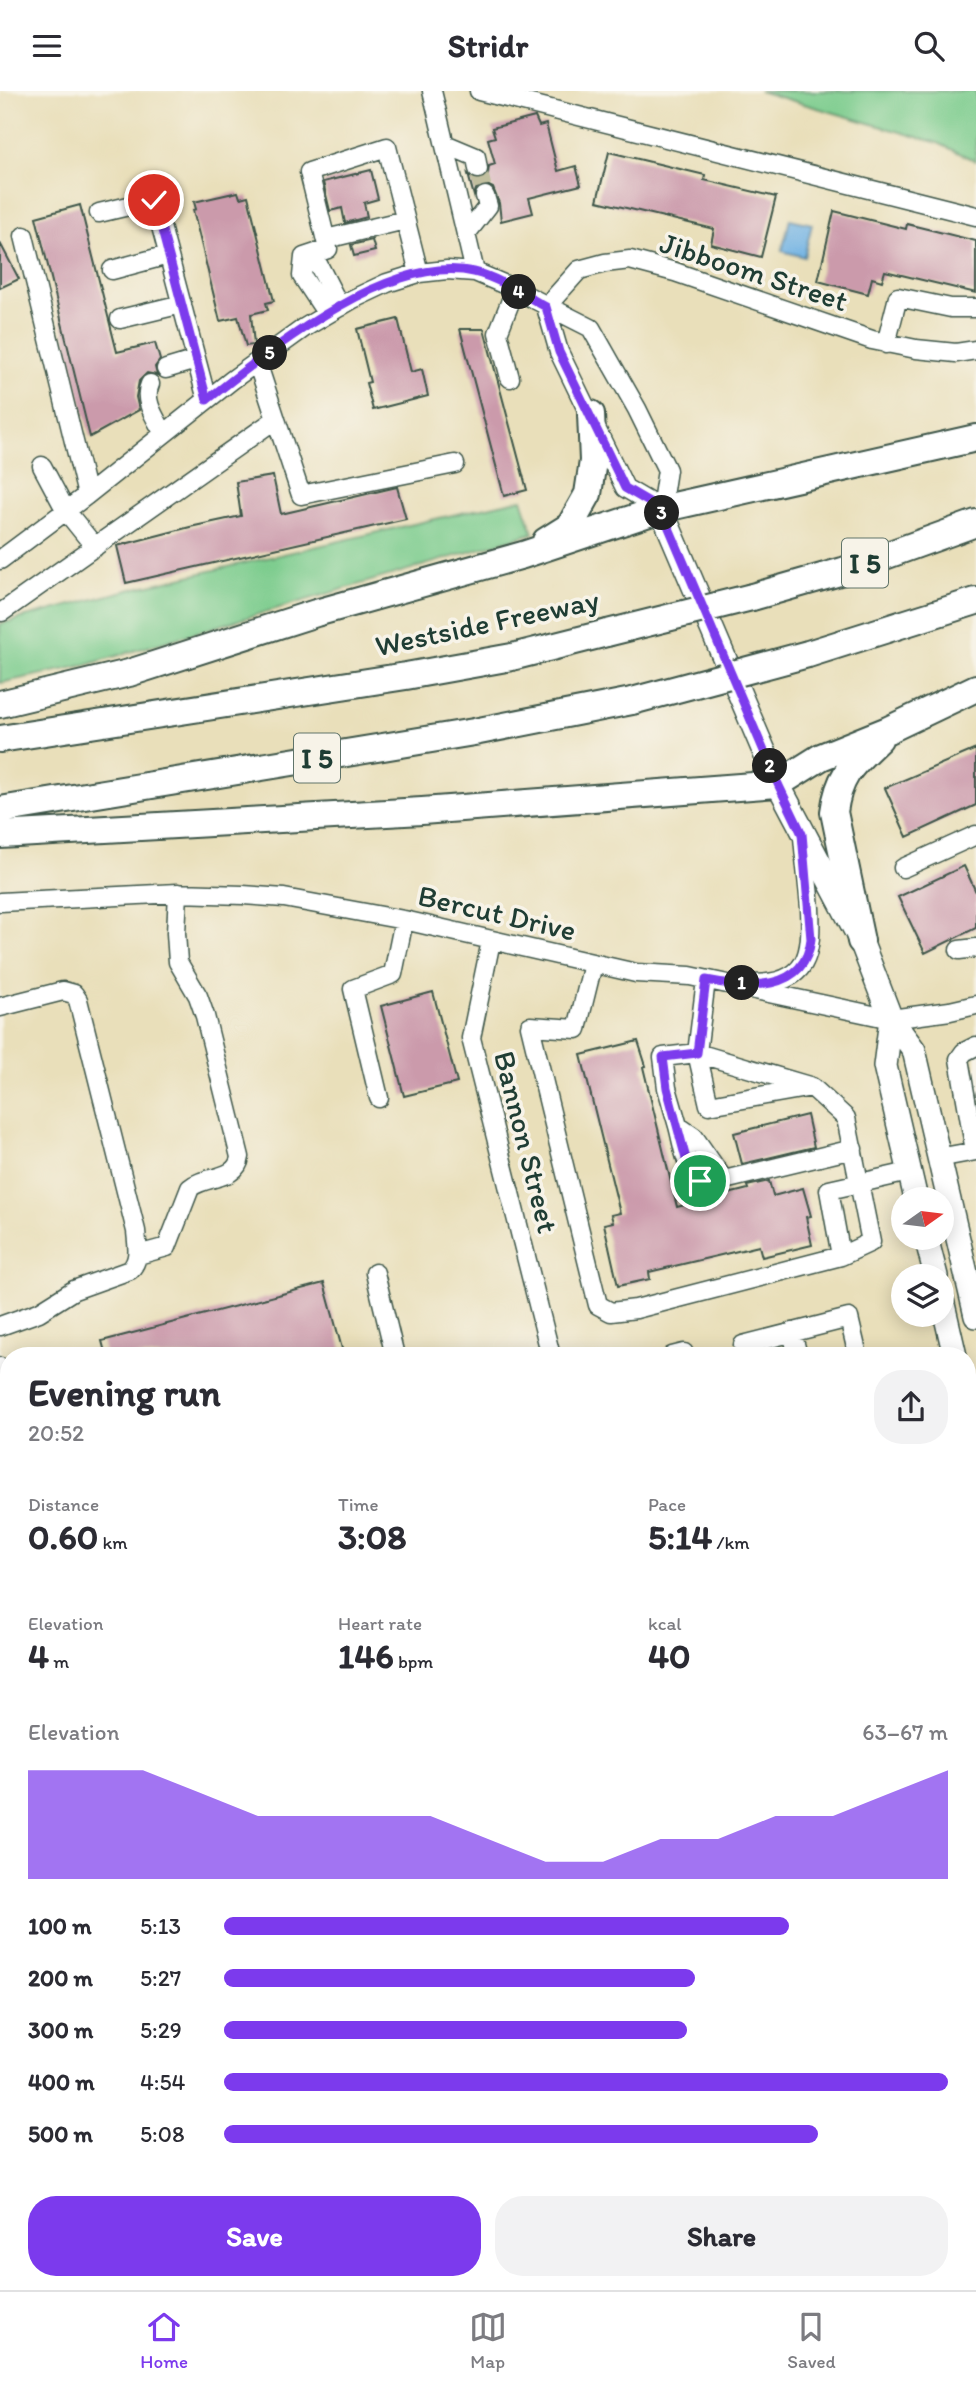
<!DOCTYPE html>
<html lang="en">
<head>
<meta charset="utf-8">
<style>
	:root { --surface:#fff; --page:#f2f2f3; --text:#2b2b33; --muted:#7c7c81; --line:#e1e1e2; --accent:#7c3aed }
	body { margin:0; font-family:Itim,sans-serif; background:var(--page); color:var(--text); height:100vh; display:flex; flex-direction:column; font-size:26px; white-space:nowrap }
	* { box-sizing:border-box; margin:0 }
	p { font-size:23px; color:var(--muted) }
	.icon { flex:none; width:38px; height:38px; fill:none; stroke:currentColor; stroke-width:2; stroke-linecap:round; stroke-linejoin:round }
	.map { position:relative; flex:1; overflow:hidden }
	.drawer { position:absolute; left:0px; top:1256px; width:976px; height:943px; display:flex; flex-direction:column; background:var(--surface); border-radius:28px 28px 0 0; box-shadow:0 4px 18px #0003 }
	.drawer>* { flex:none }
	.needle { width:46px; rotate:76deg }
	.fabs { position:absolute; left:891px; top:1096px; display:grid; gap:14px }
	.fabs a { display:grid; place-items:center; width:63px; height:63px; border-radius:50%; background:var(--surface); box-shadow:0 4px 18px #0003; font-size:35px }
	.pin { position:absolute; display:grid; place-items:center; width:60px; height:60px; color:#fff; margin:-30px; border:4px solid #fff; border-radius:50%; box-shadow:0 2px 7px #0007 }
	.km { position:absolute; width:35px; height:35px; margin:-18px; border-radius:50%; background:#222; color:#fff; font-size:19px; line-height:35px; text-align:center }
	.round { display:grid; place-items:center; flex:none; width:74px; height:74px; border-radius:28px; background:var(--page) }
	.summary { display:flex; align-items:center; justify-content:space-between; height:119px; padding:0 28px }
	h1 { font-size:38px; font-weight:800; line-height:52px }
	.metrics { display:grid; grid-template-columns:repeat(3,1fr); gap:10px; height:119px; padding:7px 28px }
	.metrics div { display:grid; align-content:center }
	.metrics b { font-size:35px; font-weight:800 }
	.metrics small { font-size:19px; font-weight:400 }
	.metrics p { font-size:19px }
	.chart { height:196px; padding:14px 28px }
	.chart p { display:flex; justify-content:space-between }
	.chart svg { width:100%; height:126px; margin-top:7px; fill:var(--accent); opacity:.7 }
	.cta { display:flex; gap:14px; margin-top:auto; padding:14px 28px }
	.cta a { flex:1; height:80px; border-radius:28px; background:var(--accent); color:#fff; font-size:28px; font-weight:800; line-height:80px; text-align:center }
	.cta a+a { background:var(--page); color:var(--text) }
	ul { padding:0 28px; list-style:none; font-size:23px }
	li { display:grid; grid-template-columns:112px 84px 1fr; align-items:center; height:52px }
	li i { height:18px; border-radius:9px; background:var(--accent) }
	header { display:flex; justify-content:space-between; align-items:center; height:91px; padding:0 28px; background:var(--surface); font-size:32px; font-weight:800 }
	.tabs { display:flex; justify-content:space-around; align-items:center; height:98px; border-top:2px solid var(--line); background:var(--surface); font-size:19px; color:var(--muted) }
	.tabs a { display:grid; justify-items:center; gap:4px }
	.tabs .selected { color:var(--accent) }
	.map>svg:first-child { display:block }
</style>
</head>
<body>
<header><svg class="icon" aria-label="menu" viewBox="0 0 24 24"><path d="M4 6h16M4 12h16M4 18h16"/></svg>Stridr<svg class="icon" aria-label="search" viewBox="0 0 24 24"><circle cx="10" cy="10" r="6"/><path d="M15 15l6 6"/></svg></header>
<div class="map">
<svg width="976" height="2199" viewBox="0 0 976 2199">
	<rect width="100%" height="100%" fill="#f7f3e8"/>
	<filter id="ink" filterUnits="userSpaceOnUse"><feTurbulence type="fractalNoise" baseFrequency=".0143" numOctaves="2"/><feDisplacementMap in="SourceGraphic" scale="14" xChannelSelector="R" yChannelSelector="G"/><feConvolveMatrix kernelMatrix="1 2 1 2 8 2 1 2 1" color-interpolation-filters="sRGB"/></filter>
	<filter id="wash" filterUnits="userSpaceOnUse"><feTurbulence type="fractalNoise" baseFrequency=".00686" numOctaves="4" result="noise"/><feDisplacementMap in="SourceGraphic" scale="28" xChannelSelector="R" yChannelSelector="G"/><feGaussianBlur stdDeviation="1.57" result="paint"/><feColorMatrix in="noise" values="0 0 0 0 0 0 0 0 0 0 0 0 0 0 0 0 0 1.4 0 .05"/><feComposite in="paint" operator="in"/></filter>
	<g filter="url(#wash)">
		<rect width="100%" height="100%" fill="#e9dfba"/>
		<path fill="#7bcc8d" stroke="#4d8460" stroke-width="2" d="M759,0H976V70L938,52Z
			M522,408L533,442L86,574L0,592V533L128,499Z"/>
		<path fill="#6eb1e3" stroke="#46778c" stroke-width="2" d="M790,128L812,133L804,166L782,160Z"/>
		<g id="blocks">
			<path fill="#cb9aab" d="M535,26L539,35L546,33L558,80L576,75L581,94L529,107L533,122L501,130L499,112L493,97L487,94H481L476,98L474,105L468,83L473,88L481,89L488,83L489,75L495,73L488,48L495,46L492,37Z
				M609,61L705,84L704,89L776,106L761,166L711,153L714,138L597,110Z
				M371,79L378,108L364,112L367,126L345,132L342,117L330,120L323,91Z
				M238,101L240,107L248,105L274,210L266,212L268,219L251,223L254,254L246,255L238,226L220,230L193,119L196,118L194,111Z
				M80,114L117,261L155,252L160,269L155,276L157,284L147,282L139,290L136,306L139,319L90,346L36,126Z
				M834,120L906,138L907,133L976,150V202L885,180L882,190L872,187L868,203L818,190Z
				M372,149L375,160L354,165L351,154Z
				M0,152L19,188L0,197Z
				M398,228L411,281L422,278L428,305L373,319L366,292L370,291L357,238Z
				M460,238H484L527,399L504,405Z
				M273,385L281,423L397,396L406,428L126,492L117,455L190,436L241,425L236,391Z
				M976,658V714L907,746L885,697Z
				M964,775L976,801V837L925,862L898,806Z
				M433,901L457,992L404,1005L381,915Z
				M638,950L646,975L643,976L677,1116L748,1098L747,1095L769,1090L773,1105L803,1097L811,1125L806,1126L812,1154L762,1166L759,1155L649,1181L650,1188L618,1195L604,1133L613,1131L611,1124L620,1122L581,964Z
				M807,1024L814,1056L742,1073L734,1042Z
				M324,1192L344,1265H106L102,1250Z"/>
		</g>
	</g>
	<g filter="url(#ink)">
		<use href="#blocks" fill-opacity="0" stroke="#3d5548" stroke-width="2"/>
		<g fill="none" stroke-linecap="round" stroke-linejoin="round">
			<path stroke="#c1bf9f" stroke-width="18" stroke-dasharray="18 9" stroke-linecap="butt" d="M478,78L485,105"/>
			<defs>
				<path id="minor" d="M432,0L475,181
					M479,0L976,125
					M445,53L476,66L478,78
					M99,122L154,109L207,309
					M466,143L488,115L485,105
					M24,145L87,404
					M326,148L405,129
					M304,166L328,158L309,81L387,56L419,182
					M304,166L302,185L327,223
					M304,166L318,173L340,216
					M112,179L168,164
					M546,216L579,179L605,172L630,169L675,181L872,249L916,258L956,262L976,259
					M120,228L182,213
					M886,253L898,206L951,217H976
					M257,271L301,404L455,373
					M166,278L196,269
					M510,287L498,242L515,199
					M150,293C142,310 157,329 164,343
					M42,375L66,420L95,456
					M0,469L87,404L232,289L304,237L353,208L387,192L419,182L447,179L475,181L508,195L591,237L637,318L667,379L661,418L625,397L559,261L546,216
					M2,521L276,328
					M903,777L976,744
					M0,811L178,802L243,804L284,807L404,829L636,882L690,885L891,928L950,920L976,914
					M491,850L471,947L551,1265
					M959,859L976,857
					M593,873L577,938L530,935L598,1214L611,1221L636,1218L841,1165L871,1151L846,1027L812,996L709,1014L697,962L706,889
					M753,893C809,893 812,863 810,817C808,793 805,770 803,746
					M0,916L63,900L74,903L78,909L136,1140C137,1154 141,1168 130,1179L74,1199L39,1221L0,1235
					M809,995L697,962L663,966L667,997L678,1035L694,1046L724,1089L853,1058
					M379,1007L353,898L393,883L404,829
					M678,1035C685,1061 684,1083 711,1095L724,1089
					M975,1060L959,968L964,961L976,955
					M938,1067L976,1060
					M138,1164L167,1156L190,1097C205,1084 237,1090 240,1066L205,925L198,905L178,871L176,842L178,802
					M841,1165L829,1099L909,1081
					M375,1182L395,1265
					M792,1241L798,1265
					M672,1265L684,1262L685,1265
					M746,1265L743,1254L849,1227L858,1265
					M0,1276L9,1311
					M968,1447L976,1446
					M0,1471L9,1469
					M968,1847L976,1845
					M0,1886L9,1882
					M968,1907L976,1905
					M0,1961L9,1967
					M968,1974L976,1972
					M968,2014L970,2024L976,2023
					M968,2094L976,2092
					M461,2191V2199
					M487,2191L489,2199
					M900,2191L906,2199
					M76,2199V2191
					M656,2199L665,2191
					M876,2199L888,2191"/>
				<path id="major" d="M661,418L778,693L861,850L891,928L914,959L976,1225
					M891,928L885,975L916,1108
					M926,1146L936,1185
					M942,1209L955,1265
					M968,1319L976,1354"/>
				<path id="highway" d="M546,450L570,435L588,403L593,370L591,323
					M752,506L843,480L976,432
					M808,563L976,510
					M0,613L129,582L316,522L523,464L661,418L976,347
					M0,648L406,585L512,566L607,542
					M0,719L474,641L632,610
					M0,744L422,720L778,693L821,666L888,639L976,597
					M861,850L834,721C839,683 853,673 879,648"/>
			</defs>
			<use href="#minor" stroke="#3d5548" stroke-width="21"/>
			<use href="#major" stroke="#3d5548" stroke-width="26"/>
			<use href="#highway" stroke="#3d5548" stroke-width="30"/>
			<use href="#minor" stroke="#fff" stroke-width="18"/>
			<use href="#major" stroke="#fff" stroke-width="23"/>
			<use href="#highway" stroke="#fff" stroke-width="26"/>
			<defs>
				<path id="highway-bridge" d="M607,542L752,506
					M632,610L808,563"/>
			</defs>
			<use href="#highway-bridge" stroke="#3d5548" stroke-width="30" stroke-linecap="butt"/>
			<use href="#highway-bridge" stroke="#fff" stroke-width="26"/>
		</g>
	</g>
	<g fill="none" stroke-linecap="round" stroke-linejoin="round" filter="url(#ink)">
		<defs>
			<path id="route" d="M154,109L207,309C271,259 388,162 474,181C499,187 523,203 546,216L559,261L625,397L661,418L778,693L802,743L811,848C805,902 747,897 706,889L697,962L663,966L667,997L689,1079L700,1090"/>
		</defs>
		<use href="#route" stroke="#fff" stroke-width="14"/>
		<use href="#route" stroke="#7c3aed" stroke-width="9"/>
	</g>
	<g text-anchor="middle" stroke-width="7" stroke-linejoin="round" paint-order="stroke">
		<g fill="#f7f3e8" stroke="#60746a" stroke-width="2">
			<rect x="842" y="447.5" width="46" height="49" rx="5"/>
			<rect x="294" y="642.5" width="46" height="49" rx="5"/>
		</g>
		<g font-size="28" font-weight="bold" fill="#1f3d34">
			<text x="865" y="482">I 5</text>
			<text x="317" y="677">I 5</text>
		</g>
		<g font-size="30" fill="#1f3d34" stroke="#f7f3e8">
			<text transform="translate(754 181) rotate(18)" y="10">Jibboom Street</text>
			<text transform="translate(487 532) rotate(-12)" y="10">Westside Freeway</text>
			<text transform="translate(497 822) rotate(13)" y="10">Bercut Drive</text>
			<text transform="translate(526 1051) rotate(76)" y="10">Bannon Street</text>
		</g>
	</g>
</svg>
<div class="fabs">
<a><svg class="needle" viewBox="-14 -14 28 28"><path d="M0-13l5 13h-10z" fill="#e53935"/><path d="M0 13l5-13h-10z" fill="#7c7c81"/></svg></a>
<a><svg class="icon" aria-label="layers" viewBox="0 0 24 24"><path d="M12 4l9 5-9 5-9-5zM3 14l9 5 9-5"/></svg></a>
</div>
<div class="pin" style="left:700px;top:1090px;background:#1e9e55"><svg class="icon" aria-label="arrive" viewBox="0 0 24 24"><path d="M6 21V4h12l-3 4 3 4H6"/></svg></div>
<div class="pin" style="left:154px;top:109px;background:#d93025"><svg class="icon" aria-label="check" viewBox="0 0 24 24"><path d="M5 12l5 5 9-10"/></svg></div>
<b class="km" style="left:742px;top:892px">1</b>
<b class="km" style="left:770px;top:675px">2</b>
<b class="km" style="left:662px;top:422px">3</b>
<b class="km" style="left:519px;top:201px">4</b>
<b class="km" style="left:270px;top:262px">5</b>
<section class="drawer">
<div class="summary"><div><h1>Evening run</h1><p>20:52</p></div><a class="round"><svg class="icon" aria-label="share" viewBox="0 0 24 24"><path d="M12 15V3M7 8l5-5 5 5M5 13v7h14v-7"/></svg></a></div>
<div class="metrics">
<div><p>Distance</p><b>0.60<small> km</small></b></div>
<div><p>Time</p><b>3:08</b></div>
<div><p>Pace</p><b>5:14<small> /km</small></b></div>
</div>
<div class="metrics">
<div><p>Elevation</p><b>4<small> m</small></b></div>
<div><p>Heart rate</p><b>146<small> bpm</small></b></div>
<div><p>kcal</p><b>40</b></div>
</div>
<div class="chart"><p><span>Elevation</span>63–67 m</p>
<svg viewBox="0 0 160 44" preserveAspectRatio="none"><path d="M0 44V6L10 6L20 6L30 14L40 22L50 22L60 22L70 22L80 30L90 38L100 38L110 30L120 30L130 22L140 22L150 14L160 6V44z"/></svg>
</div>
<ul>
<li><b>100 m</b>5:13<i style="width:78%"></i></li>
<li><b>200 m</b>5:27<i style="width:65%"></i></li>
<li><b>300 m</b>5:29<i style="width:64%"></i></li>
<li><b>400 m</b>4:54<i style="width:100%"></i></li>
<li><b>500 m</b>5:08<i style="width:82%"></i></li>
</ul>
<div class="cta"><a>Save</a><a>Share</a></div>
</section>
</div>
<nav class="tabs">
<a class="selected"><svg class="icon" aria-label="home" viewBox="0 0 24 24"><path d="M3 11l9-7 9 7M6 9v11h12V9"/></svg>Home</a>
<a><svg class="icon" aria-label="map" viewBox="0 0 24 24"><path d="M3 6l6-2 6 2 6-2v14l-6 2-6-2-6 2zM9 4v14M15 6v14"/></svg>Map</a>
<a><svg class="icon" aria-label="saved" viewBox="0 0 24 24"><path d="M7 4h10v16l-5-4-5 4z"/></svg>Saved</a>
</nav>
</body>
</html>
